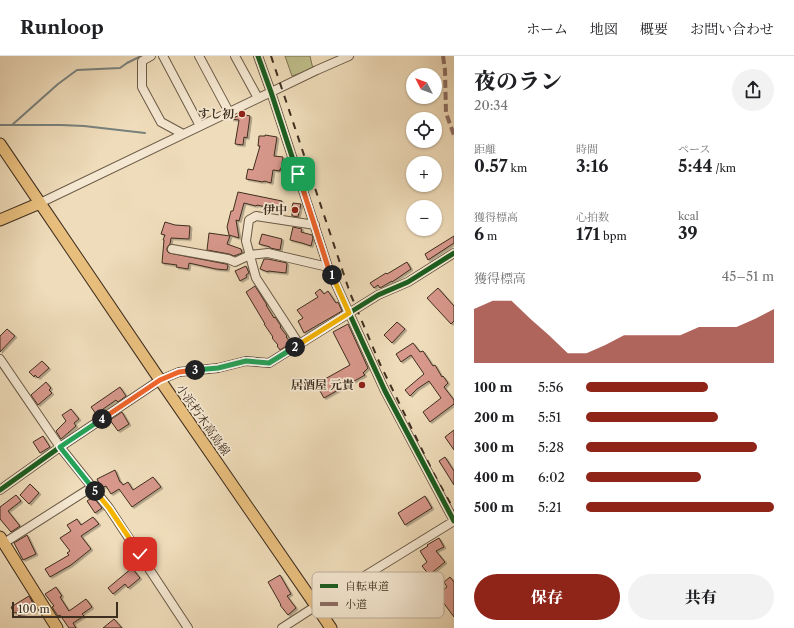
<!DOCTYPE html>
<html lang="ja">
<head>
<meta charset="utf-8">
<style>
	:root { --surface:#fff; --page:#f2f2f2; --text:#202124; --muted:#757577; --line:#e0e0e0; --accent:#8f2418 }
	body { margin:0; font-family:"Libre Caslon Text","Noto Serif JP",serif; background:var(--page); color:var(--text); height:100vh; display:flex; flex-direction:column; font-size:15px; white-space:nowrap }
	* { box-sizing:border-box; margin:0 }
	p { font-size:13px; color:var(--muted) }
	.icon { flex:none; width:22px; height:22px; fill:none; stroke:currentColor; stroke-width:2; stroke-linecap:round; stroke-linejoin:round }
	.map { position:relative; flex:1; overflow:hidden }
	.drawer { display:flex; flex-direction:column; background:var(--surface); width:340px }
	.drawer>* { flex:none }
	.needle { width:26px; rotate:312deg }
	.tools { position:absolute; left:406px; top:12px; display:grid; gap:8px }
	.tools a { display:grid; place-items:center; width:36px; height:36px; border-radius:50%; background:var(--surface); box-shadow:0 1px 3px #0004; font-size:20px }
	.scale { position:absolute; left:12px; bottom:10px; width:106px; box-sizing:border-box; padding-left:4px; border:2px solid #3e2e1f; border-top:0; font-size:11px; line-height:14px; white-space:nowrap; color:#3e2e1f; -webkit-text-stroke:3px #f5e8d2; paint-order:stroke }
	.pin { position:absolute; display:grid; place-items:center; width:34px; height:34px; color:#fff; margin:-17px; border-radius:8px; box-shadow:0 2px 6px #0006 }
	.km { position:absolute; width:20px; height:20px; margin:-10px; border-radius:50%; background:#222; color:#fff; font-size:11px; line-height:20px; text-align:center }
	.round { display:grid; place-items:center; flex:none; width:42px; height:42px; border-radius:21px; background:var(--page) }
	.summary { display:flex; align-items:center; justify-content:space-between; height:68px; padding:0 20px }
	h1 { font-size:22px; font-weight:800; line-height:30px }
	.figures { display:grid; grid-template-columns:repeat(3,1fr); gap:6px; height:68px; padding:4px 20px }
	.figures div { display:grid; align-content:center }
	.figures b { font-size:17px; font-weight:800 }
	.figures small { font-size:11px; font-weight:400 }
	.figures p { font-size:11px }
	.chart { height:112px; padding:8px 20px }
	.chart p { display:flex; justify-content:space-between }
	.chart svg { width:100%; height:72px; margin-top:4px; fill:var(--accent); opacity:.7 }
	.button { display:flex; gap:8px; margin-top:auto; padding:8px 20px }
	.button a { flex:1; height:46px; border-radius:24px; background:var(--accent); color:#fff; font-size:16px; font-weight:800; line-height:46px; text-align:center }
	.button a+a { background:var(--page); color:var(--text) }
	ul { padding:0 20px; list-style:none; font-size:13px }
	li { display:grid; grid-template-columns:64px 48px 1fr; align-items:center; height:30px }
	li i { height:10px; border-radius:5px; background:var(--accent) }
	header { display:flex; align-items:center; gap:24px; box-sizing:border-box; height:56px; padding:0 20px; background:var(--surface); border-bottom:1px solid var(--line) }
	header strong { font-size:19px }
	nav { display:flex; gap:22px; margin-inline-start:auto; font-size:14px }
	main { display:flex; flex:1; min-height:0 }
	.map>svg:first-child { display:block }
</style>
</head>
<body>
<header>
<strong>Runloop</strong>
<nav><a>ホーム</a><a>地図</a><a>概要</a><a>お問い合わせ</a></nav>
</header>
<main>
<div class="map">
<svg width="454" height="572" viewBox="0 0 454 572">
	<defs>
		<filter id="shadow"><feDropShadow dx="2" dy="1.5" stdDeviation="0" flood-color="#0004"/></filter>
	</defs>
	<rect width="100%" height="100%" fill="#efdcba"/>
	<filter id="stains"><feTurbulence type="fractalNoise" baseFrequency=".005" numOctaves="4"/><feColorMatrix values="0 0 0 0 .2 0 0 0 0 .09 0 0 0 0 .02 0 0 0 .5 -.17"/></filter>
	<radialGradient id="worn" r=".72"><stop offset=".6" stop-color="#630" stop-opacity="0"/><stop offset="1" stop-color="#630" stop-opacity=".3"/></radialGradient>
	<path fill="#bfbf8b" stroke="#7e7655" d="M285,0H310L313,13L292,20Z"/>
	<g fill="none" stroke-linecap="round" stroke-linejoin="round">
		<path stroke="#78817d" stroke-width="2" d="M0,69H61L84,70L145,77
			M12,69L58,28L77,14L120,12L127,7L141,0"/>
	</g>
	<path fill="#d7988b" stroke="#3e2e1f" filter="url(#shadow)" d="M242,58L250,60L247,82L244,81L243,89L235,88L239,64L231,63Z
		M265,79L277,81L274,100L283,101L281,113H280V115L273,114L271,127L264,125L263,126L246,123L248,113L253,114L260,90H258L259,80H265Z
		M238,136L282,145L280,154L271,153V152L257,149L256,150L244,147L239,165L236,164L239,182L229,179L227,171L231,155H233Z
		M293,147L301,148L298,161L292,160V155H291Z
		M165,166L175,169L190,170L189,183L171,182L170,188L168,190L167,192V195L169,197L226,208L228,209L227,214L216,213L189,207L188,213L176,211L177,209L162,207L164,184H163L165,179L161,178Z
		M293,171L302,173L301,176L312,179L313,182L311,190L302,187L290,184Z
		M209,177L230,180L227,188L241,193L242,197L234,200L229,198L207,194Z
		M262,178L282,183L280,194L270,192V191L259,188Z
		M454,180V187L428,204L425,198Z
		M264,203H268L287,207L286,217L268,215V216L260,213Z
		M407,206L411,213L392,226V225L380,232L378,229L374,232L370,227L386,217L387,218Z
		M246,210L249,217L246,219L247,221L240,225L235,215Z
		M255,230L267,249H266L274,262L275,261L281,270L280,271L287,280L286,281L291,287L280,294L277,290L278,289L272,282L273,281L264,268H265L246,236Z
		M438,232L454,250V265L451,268L427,242Z
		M320,233L324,238L328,235L336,247L338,246L342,255L304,277L298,265L303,262L297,254L318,241L315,237Z
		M397,266L405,273L392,287L384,279Z
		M348,268L368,312L363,317L365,319L324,342L316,328L350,309L333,276Z
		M7,273L15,280L0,296V280Z
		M413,287L420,296L423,295L433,310L435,309L442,321L443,320L448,327L444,331L454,344V348L430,366L423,356L441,342L429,325L417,333L410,340L405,334L418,323L424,318L411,299L401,306L396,298Z
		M42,305L49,312L38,322L35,319L34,321L29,316Z
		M46,326L51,332L49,334L52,337L38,349L31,339Z
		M120,331L126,340L118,346L116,344L96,358L91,351Z
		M71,353L79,363L74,367L76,370L61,383L56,375L66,365L62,359Z
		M122,356L129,368L118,375L110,364Z
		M454,374V394L445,381Z
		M43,380L50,391L40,397L33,386Z
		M445,401L454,415V429L439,405Z
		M115,414L120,426H121L123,429L128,426L133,434L153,421L161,431L132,451L119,433L111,438L106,430L101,432L97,423Z
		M30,428L39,437L29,448L20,439Z
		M16,439L21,445L8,455L20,470L11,476L0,463V451Z
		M425,440L432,452L405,469L398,457Z
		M93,441L102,452L95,457L87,445Z
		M93,461L99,468L81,480L91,493L71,509L50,521L45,513L69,499L67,497L70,495L60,482L71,475L67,469L77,463L81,469Z
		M27,479L36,498L23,504L14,487Z
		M439,482L444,491L436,495L445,506L429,519L422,510L427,506L420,495L428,490L427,489Z
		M132,512L140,522L128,532L125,528L113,538L108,532Z
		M280,519L291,538L287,540L296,552L288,559L280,549H281L268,526Z
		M450,521L454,526V561L437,538L447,531L444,526Z
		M56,531L62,540L60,541L69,555L86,543L92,551L82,558L84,560L73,567L76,572H69L60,559L58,560L52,551L54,550L45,538Z
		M29,540L34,549L24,555L25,557L19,560L16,556L14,557L11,551Z
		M114,563L122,572H103Z"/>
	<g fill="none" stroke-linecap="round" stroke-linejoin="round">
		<defs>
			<path id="minor" d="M151,0L142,5V31L161,66L183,78
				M163,0L200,70
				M199,0L229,56
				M235,0L258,42
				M258,0L271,36L328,211L385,335L454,465
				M40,147L317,14L349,0
				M172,193L228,203L235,206L250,199L268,197L328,211
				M299,288L256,222L246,185L249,164L256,160L315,169
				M0,303L60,391L109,452L188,572
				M0,434L60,391L160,324L179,316L218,312L246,305L269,307L378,239L408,226L454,197
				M4,487L92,431
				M282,572L316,550L454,465"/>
			<path id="major" d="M0,88L40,147
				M0,164L40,147L160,324L316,550L331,572
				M0,481L57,572"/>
		</defs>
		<use href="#minor" stroke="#6a5a46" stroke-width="10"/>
		<use href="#major" stroke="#3e2e1f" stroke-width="13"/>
		<use href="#minor" stroke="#f5e8d2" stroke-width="8"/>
		<use href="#major" stroke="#e8be7d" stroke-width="11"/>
		<path stroke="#3e2e1f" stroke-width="2" stroke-dasharray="7 7" stroke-linecap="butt" d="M271,0L350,237L380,308L433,416L454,454"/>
		<path stroke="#8d6e63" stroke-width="4" stroke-dasharray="8 4" stroke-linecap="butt" d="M443,0L445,14L446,57L454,79"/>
		<defs>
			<path id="cycleway" d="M258,0L271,36L328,211L385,335L454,465
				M0,434L60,391L160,324L179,316L218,312L246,305L269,307L378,239L408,226L454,197"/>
		</defs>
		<use href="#cycleway" stroke="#f5e8d2" stroke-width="8"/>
		<use href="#cycleway" stroke="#1b5e20" stroke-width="5"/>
	</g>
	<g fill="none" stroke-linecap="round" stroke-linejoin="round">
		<defs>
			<path id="split-1" d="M298,118L328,211L332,219"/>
			<path id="split-2" d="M295,291L349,257L332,219"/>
			<path id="split-3" d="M195,314L218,312L246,305L269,307L295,291"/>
			<path id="split-4" d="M102,363L160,324L179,316L195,314"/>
			<path id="split-5" d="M95,435L60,391L102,363"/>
			<path id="split-6" d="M95,435L109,452L140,498"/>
		</defs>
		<use href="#split-1" stroke="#fff" stroke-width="8"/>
		<use href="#split-2" stroke="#fff" stroke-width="8"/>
		<use href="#split-3" stroke="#fff" stroke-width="8"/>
		<use href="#split-4" stroke="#fff" stroke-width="8"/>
		<use href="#split-5" stroke="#fff" stroke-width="8"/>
		<use href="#split-6" stroke="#fff" stroke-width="8"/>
		<use href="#split-1" stroke="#f0652b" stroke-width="5"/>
		<use href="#split-2" stroke="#f5b400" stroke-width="5"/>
		<use href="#split-3" stroke="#22a559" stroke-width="5"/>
		<use href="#split-4" stroke="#f0652b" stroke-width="5"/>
		<use href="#split-5" stroke="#22a559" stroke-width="5"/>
		<use href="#split-6" stroke="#f5b400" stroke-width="5"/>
	</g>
	<g fill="#8f2418" stroke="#f5e8d2" stroke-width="1.5">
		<circle cx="242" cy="58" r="4"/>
		<circle cx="295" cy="154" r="4"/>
		<circle cx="362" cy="329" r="4"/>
	</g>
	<g text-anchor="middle" stroke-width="3.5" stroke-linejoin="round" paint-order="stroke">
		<g font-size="12" font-weight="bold" fill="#3e2e1f" stroke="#f5e8d2" text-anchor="end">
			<text x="234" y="62">すし初</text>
			<text x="287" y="158">伊中</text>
			<text x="354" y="333">居酒屋 元貴</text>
		</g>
		<g font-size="12" fill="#3e2e1f" stroke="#f5e8d2">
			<text transform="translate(203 364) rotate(55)" y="4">小浜朽木高島線</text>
		</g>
	</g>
	<rect x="312" y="516" width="132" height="46" rx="6" fill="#f5e8d2" stroke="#beb09c" stroke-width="1"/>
	<rect x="320" y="528" width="18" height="4" fill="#1b5e20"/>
	<rect x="320" y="546" width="18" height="4" fill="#8d6e63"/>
	<g font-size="11" fill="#3e2e1f">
		<text x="345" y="534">自転車道</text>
		<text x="345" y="552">小道</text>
	</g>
	<rect width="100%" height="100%" filter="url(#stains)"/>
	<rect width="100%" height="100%" fill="url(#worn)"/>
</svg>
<div class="tools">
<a><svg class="needle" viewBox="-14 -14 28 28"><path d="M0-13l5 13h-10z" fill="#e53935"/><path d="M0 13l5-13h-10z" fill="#757577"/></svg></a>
<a><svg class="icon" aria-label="locate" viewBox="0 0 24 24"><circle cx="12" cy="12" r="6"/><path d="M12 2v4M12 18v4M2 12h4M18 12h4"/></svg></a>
<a>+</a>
<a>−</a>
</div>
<div class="scale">100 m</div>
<div class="pin" style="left:298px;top:118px;background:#1e9e55"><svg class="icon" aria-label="arrive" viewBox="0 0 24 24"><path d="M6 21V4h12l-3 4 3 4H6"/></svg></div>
<div class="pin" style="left:140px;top:498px;background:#d93025"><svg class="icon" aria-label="check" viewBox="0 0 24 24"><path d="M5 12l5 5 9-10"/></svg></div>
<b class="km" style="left:332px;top:219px">1</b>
<b class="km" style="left:295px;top:291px">2</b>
<b class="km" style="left:195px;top:314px">3</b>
<b class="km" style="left:102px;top:363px">4</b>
<b class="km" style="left:95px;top:435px">5</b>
</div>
<section class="drawer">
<div class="summary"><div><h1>夜のラン</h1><p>20:34</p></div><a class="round"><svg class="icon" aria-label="share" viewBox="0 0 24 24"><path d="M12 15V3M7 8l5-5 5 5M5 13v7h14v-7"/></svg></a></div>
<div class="figures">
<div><p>距離</p><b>0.57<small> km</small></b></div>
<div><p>時間</p><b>3:16</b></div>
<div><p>ペース</p><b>5:44<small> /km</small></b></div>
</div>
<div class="figures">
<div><p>獲得標高</p><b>6<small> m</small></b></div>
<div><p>心拍数</p><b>171<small> bpm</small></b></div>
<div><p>kcal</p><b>39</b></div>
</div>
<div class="chart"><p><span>獲得標高</span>45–51 m</p>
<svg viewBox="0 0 160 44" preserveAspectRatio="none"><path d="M0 44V11L10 6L20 6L30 17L40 27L50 38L60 38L70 33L80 27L90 27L100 27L110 27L120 22L130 22L140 22L150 17L160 11V44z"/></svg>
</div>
<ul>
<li><b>100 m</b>5:56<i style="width:65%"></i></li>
<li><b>200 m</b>5:51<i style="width:70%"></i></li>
<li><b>300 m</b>5:28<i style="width:91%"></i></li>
<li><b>400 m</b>6:02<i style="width:61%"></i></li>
<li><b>500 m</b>5:21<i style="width:100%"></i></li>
</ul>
<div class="button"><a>保存</a><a>共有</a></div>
</section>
</main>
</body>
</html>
